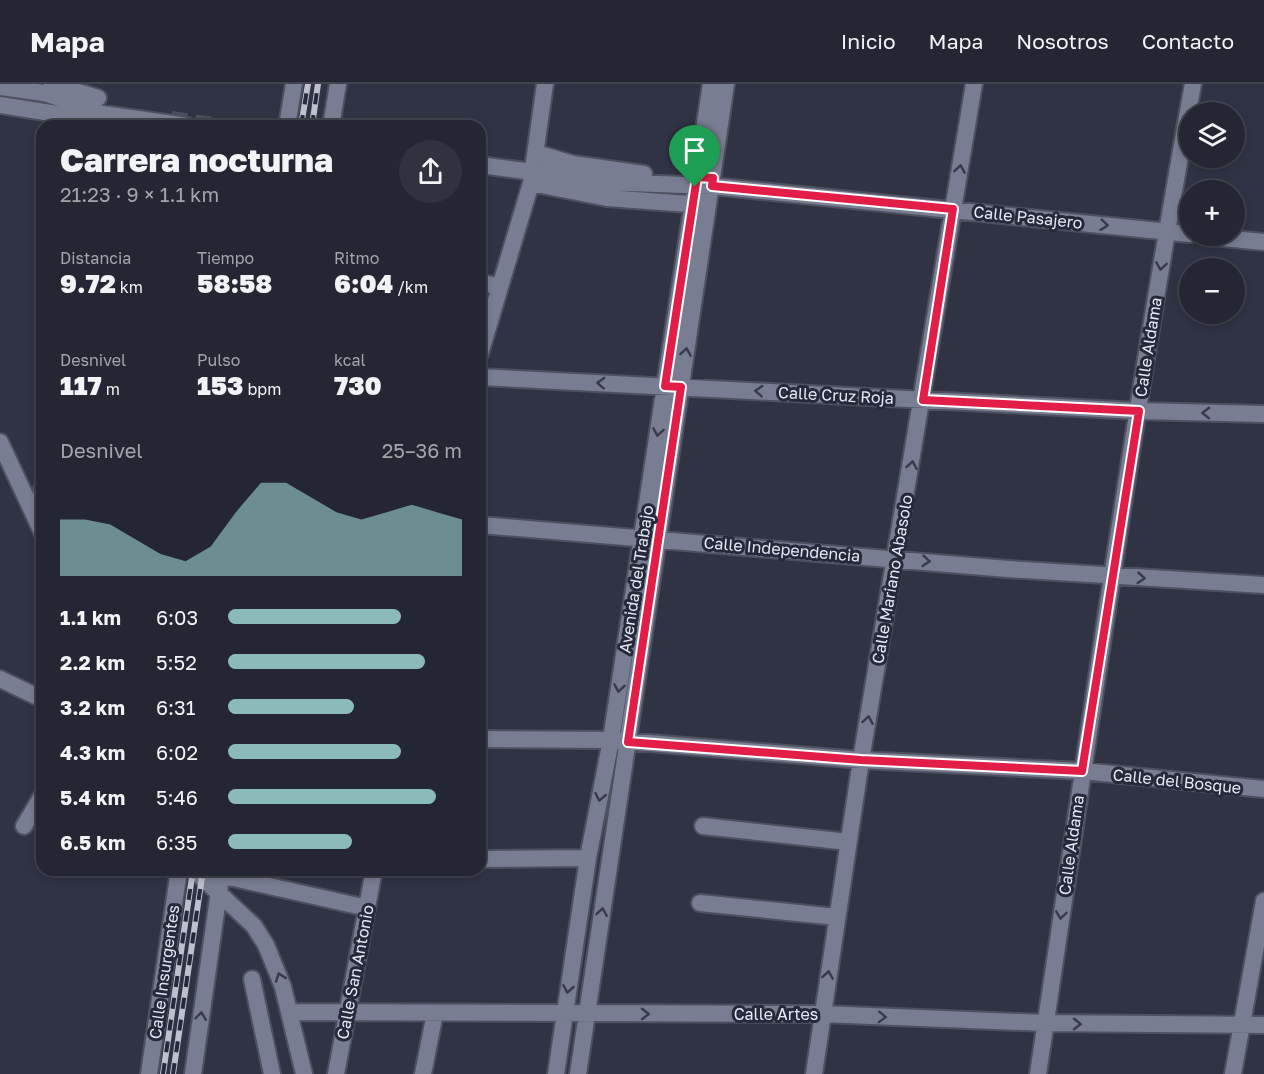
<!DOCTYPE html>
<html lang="es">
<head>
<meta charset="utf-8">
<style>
	:root { --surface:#242633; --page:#30323f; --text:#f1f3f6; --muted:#a3a5ac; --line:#41434e; --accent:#8bbbb9 }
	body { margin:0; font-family:"Golos Text",sans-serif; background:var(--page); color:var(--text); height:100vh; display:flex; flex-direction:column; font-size:22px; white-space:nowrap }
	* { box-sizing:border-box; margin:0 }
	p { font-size:20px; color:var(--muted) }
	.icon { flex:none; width:33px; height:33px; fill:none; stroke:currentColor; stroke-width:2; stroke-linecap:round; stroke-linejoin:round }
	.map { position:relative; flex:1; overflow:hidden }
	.side { position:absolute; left:36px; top:36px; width:450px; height:756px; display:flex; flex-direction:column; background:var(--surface); border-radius:18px; box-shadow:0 3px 9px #0003,0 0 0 2px var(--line) }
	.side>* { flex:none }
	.controls { position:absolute; left:1179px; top:18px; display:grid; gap:12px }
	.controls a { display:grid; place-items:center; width:66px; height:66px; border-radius:50%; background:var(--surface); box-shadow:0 3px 9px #0003,0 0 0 2px var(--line); font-size:30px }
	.pin { position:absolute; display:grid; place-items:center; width:51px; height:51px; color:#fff; margin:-62px -26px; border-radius:50% 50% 50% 0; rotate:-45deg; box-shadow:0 0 6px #0007 }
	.pin .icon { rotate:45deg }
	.round { display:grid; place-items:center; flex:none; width:63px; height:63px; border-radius:32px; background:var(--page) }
	.summary { display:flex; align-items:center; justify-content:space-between; height:102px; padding:0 24px }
	h1 { font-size:33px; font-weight:800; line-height:45px }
	.stats { display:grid; grid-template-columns:repeat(3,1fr); gap:9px; height:102px; padding:6px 24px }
	.stats div { display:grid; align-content:center }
	.stats b { font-size:26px; font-weight:800 }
	.stats small { font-size:16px; font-weight:400 }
	.stats p { font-size:16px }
	.chart { height:168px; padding:12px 24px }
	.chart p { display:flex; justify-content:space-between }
	.chart svg { width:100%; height:108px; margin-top:6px; fill:var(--accent); opacity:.7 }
	ul { padding:0 24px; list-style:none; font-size:20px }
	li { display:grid; grid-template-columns:96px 72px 1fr; align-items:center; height:45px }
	li i { height:15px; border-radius:8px; background:var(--accent) }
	header { display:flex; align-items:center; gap:36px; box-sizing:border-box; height:84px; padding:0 30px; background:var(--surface); border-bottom:2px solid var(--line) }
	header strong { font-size:28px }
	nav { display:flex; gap:33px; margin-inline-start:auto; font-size:21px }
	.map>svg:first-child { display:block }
</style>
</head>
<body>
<header>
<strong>Mapa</strong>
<nav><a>Inicio</a><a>Mapa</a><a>Nosotros</a><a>Contacto</a></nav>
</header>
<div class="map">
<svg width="1264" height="990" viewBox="0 0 1264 990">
	<rect width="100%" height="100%" fill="#303344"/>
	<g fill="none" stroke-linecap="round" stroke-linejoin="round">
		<path stroke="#4b4e5e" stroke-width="16" stroke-dasharray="16 8" stroke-linecap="butt" d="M171,35L221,42"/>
		<defs>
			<path id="minor" d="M52,0L98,14
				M0,3L44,9L90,24
				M0,21L95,36
				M96,29L187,42
				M287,42L294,0
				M331,42L338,0
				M536,69L573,80L644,90
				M480,81L533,88
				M545,87L603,98L712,102L1190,150
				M531,99L607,114L702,121
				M1203,152L1264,158
				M480,198L500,203
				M480,270L531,99L545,0
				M480,293L1139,327L1264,330
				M0,358L42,448
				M37,437L42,405
				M480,441L1008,485L1264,501
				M0,595L42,615
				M480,655L611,656L861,676L1082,687L1264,705
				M24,742L42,712
				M703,742L848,758
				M480,775L588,774
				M194,786L254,842L266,861L283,903L304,990
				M212,799L229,793L367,824
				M700,819L837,833
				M252,895L272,990
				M289,928L822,930L1045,939L1264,941
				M149,990L179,786
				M193,990L222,786
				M336,990L374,786
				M423,990L435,929
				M556,990L588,774L611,656L711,0
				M578,990L726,0
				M814,990L861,676L974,0
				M1038,990C1088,660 1133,329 1193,0
				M1233,990L1264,817"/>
		</defs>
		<use href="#minor" stroke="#4d505f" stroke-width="20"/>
		<use href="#minor" stroke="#797d91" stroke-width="16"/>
		<defs>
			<path id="rail" d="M301,42L308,0
				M312,42L318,0
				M163,990L193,786
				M173,990L203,786"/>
		</defs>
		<use href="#rail" stroke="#bec0cd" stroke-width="6"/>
		<use href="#rail" stroke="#26293a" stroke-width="4" stroke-dasharray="11" stroke-linecap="butt"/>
	</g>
	<defs><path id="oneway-chevron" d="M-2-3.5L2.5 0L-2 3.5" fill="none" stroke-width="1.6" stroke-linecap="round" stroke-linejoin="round" transform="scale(1.5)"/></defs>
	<g stroke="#373a4b">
		<use href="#oneway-chevron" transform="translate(960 85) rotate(-81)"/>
		<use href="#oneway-chevron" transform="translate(1104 141) rotate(6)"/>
		<use href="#oneway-chevron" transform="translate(1161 182) rotate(99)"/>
		<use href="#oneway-chevron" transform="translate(686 268) rotate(-81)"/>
		<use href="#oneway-chevron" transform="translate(601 299) rotate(-177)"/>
		<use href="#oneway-chevron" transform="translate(759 307) rotate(-177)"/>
		<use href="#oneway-chevron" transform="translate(1206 329) rotate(-179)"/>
		<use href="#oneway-chevron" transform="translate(658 348) rotate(99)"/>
		<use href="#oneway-chevron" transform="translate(912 381) rotate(-80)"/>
		<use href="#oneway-chevron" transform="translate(926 477) rotate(5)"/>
		<use href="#oneway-chevron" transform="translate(1141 494) rotate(4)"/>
		<use href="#oneway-chevron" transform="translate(619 604) rotate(99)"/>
		<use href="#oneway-chevron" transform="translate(868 636) rotate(-80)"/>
		<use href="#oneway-chevron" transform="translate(600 713) rotate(101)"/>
		<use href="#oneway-chevron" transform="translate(602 828) rotate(-81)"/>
		<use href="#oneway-chevron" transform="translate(1061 831) rotate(98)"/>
		<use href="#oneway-chevron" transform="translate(828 891) rotate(-81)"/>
		<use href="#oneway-chevron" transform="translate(280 893) rotate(-109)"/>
		<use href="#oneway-chevron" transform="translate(568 905) rotate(99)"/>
		<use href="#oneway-chevron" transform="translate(645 930)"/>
		<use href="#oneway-chevron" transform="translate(201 932) rotate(-82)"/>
		<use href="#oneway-chevron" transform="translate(882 933) rotate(2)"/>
		<use href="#oneway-chevron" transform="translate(1077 940) rotate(1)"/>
	</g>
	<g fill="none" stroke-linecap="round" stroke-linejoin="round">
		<defs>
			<path id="route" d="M697,93L713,94L712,102L953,125L923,316L1139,327L1082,687L861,676L628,658L681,303L665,302Z"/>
		</defs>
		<use href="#route" stroke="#fff" stroke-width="12"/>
		<use href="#route" stroke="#e11d48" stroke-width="8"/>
	</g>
	<g text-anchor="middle" stroke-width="6" stroke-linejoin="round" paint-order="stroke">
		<g font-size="16" fill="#e5e7f3" stroke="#26293a">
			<text transform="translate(1028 133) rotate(6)" y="6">Calle Pasajero</text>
			<text transform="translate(1148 263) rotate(-81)" y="6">Calle Aldama</text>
			<text transform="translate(836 311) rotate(3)" y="6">Calle Cruz Roja</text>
			<text transform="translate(782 465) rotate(5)" y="6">Calle Independencia</text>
			<text transform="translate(636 495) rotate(-81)" y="6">Avenida del Trabajo</text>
			<text transform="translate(892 495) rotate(-80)" y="6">Calle Mariano Abasolo</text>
			<text transform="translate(1177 697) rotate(6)" y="6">Calle del Bosque</text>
			<text transform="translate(1071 761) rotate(-82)" y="6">Calle Aldama</text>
			<text transform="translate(164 888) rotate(-82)" y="6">Calle Insurgentes</text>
			<text transform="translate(355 888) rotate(-79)" y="6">Calle San Antonio</text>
			<text x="776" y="936">Calle Artes</text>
		</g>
	</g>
</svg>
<div class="controls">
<a><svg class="icon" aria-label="layers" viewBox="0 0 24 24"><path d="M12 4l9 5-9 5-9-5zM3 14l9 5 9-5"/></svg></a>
<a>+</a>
<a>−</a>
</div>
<div class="pin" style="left:695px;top:103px;background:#1e9e55"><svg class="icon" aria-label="arrive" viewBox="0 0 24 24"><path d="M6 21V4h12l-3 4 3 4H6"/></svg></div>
<section class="side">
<div class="summary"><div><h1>Carrera nocturna</h1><p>21:23 · 9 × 1.1 km</p></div><a class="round"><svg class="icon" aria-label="share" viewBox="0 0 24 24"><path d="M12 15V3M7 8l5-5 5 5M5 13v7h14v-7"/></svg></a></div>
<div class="stats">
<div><p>Distancia</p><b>9.72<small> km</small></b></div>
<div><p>Tiempo</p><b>58:58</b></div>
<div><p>Ritmo</p><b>6:04<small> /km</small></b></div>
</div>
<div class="stats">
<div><p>Desnivel</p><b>117<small> m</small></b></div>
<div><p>Pulso</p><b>153<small> bpm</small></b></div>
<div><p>kcal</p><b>730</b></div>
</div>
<div class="chart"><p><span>Desnivel</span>25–36 m</p>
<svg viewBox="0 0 160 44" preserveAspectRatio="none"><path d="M0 44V21L10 21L20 23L30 29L40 35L50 38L60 32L70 18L80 6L90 6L100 12L110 18L120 21L130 18L140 15L150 18L160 21V44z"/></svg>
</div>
<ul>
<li><b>1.1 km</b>6:03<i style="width:74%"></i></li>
<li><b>2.2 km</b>5:52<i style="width:84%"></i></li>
<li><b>3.2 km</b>6:31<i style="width:54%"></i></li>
<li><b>4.3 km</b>6:02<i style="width:74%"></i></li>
<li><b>5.4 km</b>5:46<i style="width:89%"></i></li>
<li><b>6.5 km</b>6:35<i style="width:53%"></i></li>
</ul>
</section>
</div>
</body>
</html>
